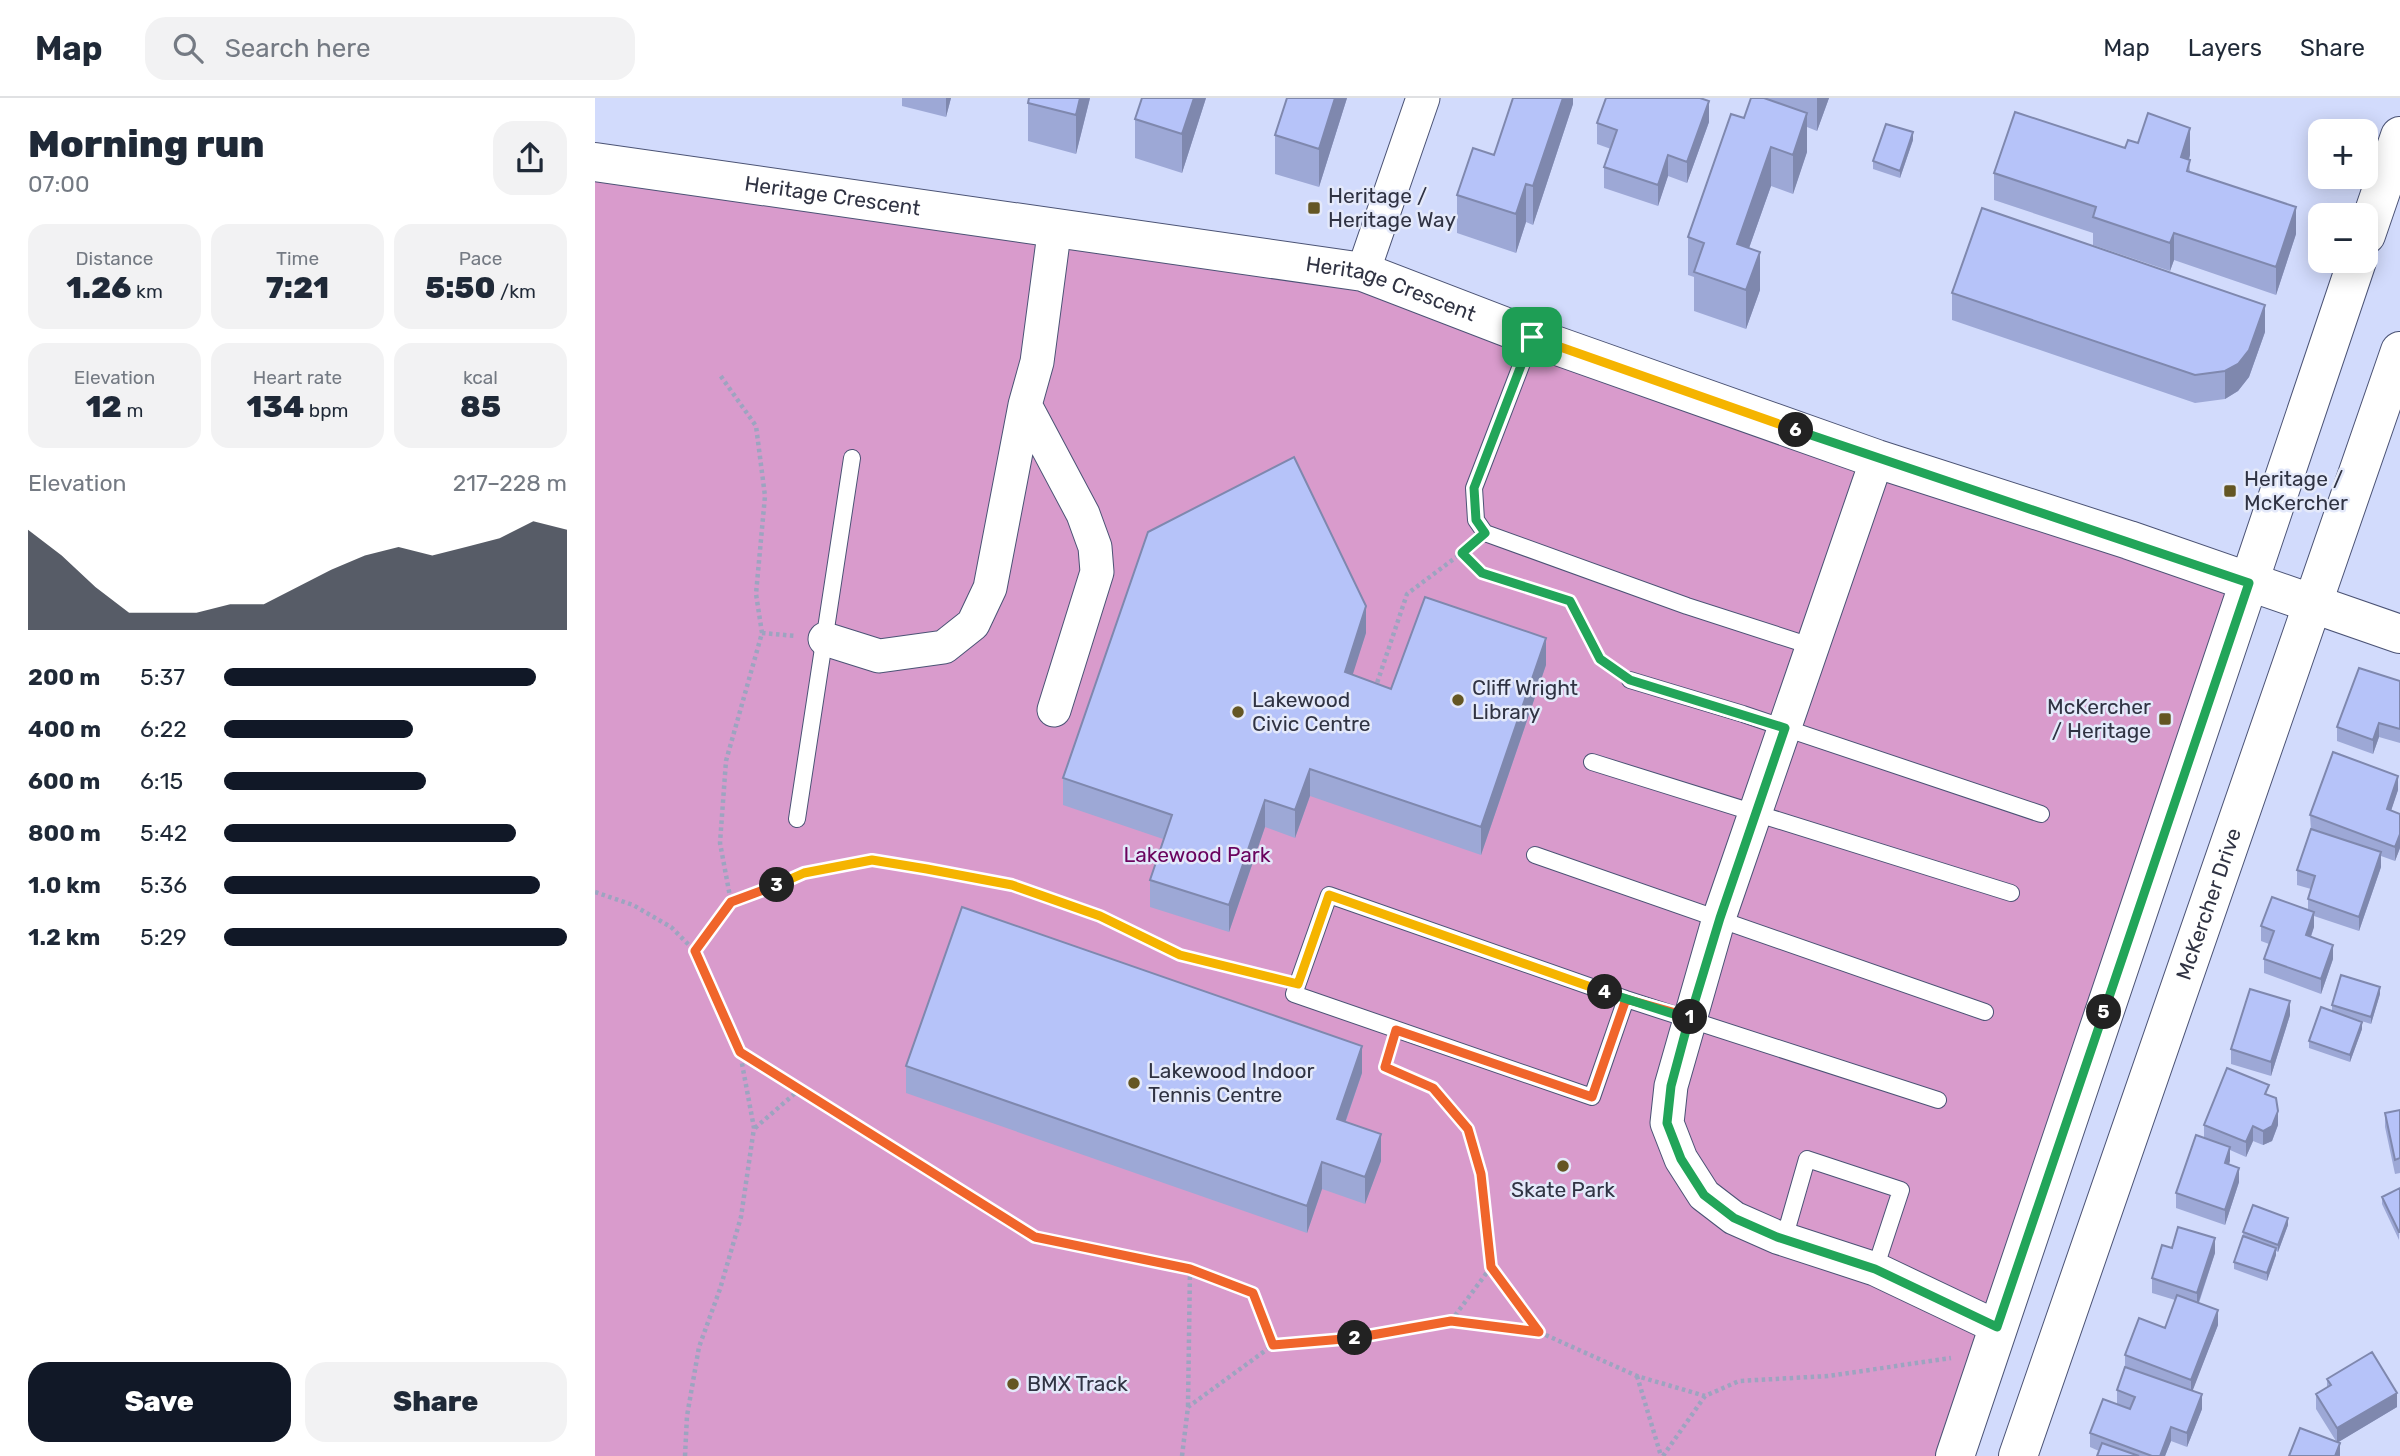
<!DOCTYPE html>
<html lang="en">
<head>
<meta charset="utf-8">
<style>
	:root { --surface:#fff; --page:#f2f2f3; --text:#1f2937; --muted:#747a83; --line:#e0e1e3; --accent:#111827 }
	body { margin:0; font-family:Rubik,sans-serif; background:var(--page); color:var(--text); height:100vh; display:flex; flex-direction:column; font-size:26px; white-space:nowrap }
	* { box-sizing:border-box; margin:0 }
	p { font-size:23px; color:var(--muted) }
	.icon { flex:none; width:38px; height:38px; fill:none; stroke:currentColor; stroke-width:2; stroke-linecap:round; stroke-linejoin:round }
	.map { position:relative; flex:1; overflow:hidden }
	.side { display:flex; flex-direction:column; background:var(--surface); width:595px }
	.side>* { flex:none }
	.buttons { position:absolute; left:1713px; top:21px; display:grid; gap:14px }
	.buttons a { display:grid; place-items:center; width:70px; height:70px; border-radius:14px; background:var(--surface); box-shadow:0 4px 18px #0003; font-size:35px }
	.pin { position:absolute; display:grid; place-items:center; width:60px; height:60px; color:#fff; margin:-30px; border-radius:14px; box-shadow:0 4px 10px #0006 }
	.km { position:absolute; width:35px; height:35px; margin:-18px; border-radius:50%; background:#222; color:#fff; font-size:19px; line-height:35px; text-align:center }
	.round { display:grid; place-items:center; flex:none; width:74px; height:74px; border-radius:21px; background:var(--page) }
	.head { display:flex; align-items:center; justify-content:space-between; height:119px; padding:0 28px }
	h1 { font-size:38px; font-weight:800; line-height:52px }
	.stats { display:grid; grid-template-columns:repeat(3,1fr); gap:10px; height:119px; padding:7px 28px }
	.stats div { display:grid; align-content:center; border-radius:18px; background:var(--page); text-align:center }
	.stats b { font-size:30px; font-weight:800 }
	.stats small { font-size:19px; font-weight:400 }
	.stats p { font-size:19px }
	.chart { height:196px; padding:14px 28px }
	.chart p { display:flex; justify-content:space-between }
	.chart svg { width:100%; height:126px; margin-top:7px; fill:var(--accent); opacity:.7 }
	.cta { display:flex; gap:14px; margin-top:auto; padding:14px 28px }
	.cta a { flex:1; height:80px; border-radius:21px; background:var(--accent); color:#fff; font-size:28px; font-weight:800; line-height:80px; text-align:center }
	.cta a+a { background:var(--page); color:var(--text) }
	ul { padding:0 28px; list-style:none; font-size:23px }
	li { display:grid; grid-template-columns:112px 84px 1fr; align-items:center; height:52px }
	li i { height:18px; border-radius:9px; background:var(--accent) }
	header { display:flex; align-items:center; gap:42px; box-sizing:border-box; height:98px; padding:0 35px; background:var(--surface); border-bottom:2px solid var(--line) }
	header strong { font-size:33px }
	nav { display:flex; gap:38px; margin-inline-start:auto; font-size:24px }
	.search { width:490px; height:63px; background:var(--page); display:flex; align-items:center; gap:18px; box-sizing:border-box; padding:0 24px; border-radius:21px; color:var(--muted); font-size:26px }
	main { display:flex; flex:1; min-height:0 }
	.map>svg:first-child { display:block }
</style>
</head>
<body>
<header>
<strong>Map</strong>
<div class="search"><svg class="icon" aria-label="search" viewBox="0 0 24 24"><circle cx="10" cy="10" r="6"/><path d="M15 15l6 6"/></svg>Search here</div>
<nav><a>Map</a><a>Layers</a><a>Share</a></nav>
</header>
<main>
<section class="side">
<div class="head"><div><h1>Morning run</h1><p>07:00</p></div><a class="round"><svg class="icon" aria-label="share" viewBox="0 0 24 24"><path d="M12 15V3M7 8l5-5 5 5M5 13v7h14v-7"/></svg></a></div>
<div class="stats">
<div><p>Distance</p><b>1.26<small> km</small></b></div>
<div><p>Time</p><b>7:21</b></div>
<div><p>Pace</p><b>5:50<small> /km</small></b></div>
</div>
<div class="stats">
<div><p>Elevation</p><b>12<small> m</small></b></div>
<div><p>Heart rate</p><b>134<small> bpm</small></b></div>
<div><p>kcal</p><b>85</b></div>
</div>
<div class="chart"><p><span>Elevation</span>217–228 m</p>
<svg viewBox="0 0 160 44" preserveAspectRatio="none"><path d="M0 44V9L10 18L20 29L30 38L40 38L50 38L60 35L70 35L80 29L90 23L100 18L110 15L120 18L130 15L140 12L150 6L160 9V44z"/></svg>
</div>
<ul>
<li><b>200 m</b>5:37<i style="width:91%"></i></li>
<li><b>400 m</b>6:22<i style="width:55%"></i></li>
<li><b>600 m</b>6:15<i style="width:59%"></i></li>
<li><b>800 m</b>5:42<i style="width:85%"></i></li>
<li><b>1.0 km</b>5:36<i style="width:92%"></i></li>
<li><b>1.2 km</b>5:29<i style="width:100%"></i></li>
</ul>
<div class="cta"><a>Save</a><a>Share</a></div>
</section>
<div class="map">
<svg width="1805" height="1358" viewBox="0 0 1805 1358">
	<rect width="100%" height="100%" fill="#d2dbfc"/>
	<path fill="#d99bcc" d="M0,67L736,169L1654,485L1362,1358H0Z"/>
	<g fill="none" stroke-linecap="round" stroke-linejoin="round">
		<defs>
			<path id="service" d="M937,239L879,390L881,422L890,435L1092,508L1219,549
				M1035,582L1148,616L1446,716
				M997,664L1416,795
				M202,721L257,360
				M940,757L1390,914
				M1031,901L997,999L699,896L734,797L1031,901L1343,1002
				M1189,1141L1212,1061L1306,1092L1280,1171"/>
			<path id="minor" d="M768,174L828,0
				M1282,361L1124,820L1076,988L1072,1025L1086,1061L1109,1097L1139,1120L1182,1139L1280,1171L1402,1229
				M230,541L284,558L349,549L378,526L395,490L430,307
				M459,612L502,474L500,449L488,416L430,307L442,264L460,128"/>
			<g id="tertiary">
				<path id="s1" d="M0,64L768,174L937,239L1282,361L1534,442L1805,536"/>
			</g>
			<g id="secondary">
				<path d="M1771,137L1805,38"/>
				<path d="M1360,1358L1762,163"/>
				<path id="s2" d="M1423,1358L1805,253"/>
			</g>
		</defs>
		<use href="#service" stroke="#4b5375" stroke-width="18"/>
		<use href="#minor" stroke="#4b5375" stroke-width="35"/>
		<use href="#tertiary" stroke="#4b5375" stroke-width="40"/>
		<use href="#secondary" stroke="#4b5375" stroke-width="40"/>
		<path stroke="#9da4c0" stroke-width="4.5" stroke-dasharray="3.5 3.5" stroke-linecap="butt" d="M867,455L887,475L975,503L1005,561L1017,570
			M167,535L201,538
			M780,591L812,496L868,454
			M0,794L38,807L76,829L100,853L145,954L440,1139L595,1171L658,1195L678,1247L737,1244L856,1223L944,1234L1042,1278L1110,1298L1144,1283L1233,1278L1356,1260
			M136,804L209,775L277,762L417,787L505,818L585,857L681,880
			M100,853L136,804L125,745L131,663L167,535L161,496L170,398L161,328L125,277
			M795,953L790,969L838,990L873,1031L886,1076L896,1169L944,1234
			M160,1030L205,991
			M856,1223L896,1169
			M1042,1278L1066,1358
			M593,1308L595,1171
			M90,1358L92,1318L104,1249L125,1191L146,1119L159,1030L145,955
			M587,1358L593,1309L678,1247
			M1068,1358L1110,1298"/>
		<use href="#service" stroke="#fff" stroke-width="16"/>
		<use href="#minor" stroke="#fff" stroke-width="33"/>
		<use href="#tertiary" stroke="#fff" stroke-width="38"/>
		<use href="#secondary" stroke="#fff" stroke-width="38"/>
	</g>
	<path fill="#9da8d6" d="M307,0H356L351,19L307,8Z
		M434,0H495L481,56L433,43V5Z
		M611,0L587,75L540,60V21Z
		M692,0H752L724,89L680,76V37Z
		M978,0V6L938,127L931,124L921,155L862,135V97Z
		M1171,0H1234L1222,33L1212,29V54L1198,96L1176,88L1154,150L1165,192L1151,231L1099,213V179L1093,177V139L1149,20Z
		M1114,24L1092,85L1073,78L1063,108L1009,90V69L1016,51L1002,46V25Z
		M1318,42L1305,80L1278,71V63Z
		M1543,45L1595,57L1594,62L1595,74L1701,136L1681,197L1579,162L1575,173L1498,147V135L1399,102V75L1530,50Z
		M1357,195L1670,234L1654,279L1643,293L1630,301L1600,305L1357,222Z
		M771,535L757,577L796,591L951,567L886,757L715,698L700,740L670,729L634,834L555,809V782L568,741L468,707V680Z
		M1805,583V645L1784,639L1778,656L1742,643V629Z
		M1803,692L1796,712L1805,716V750L1800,763L1786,758V769L1764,833L1719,818V829L1716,839L1738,861L1726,896L1669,875V861L1674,846L1666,843V828L1713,812V801L1716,791L1702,787V772L1716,732L1715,717Z
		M1785,896L1776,926L1754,919L1767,931L1755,964L1714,950V943L1737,913V907Z
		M1695,917L1676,978L1636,966V951Z
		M311,968L767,975L751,1023L786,1063L770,1106L727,1091L712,1135L311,995Z
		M1674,998L1683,1027L1677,1043L1668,1047L1658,1043L1651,1059L1635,1052L1634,1066L1644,1084L1630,1127L1581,1110V1095L1609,1040V1027Z
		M1805,1012V1075L1800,1076L1790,1029V1015Z
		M1805,1090L1804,1142L1787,1106V1099Z
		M1693,1127L1683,1154L1681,1153V1157L1672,1183L1639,1171V1164L1648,1138V1134Z
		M1577,1150L1620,1155L1604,1205L1623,1227L1597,1293L1607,1311L1592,1349L1576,1343L1570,1358H1502L1504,1353L1495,1349V1335L1522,1306V1292L1530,1271V1257L1570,1230L1580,1202L1557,1195V1180Z
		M1732,1281L1802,1309L1743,1344L1745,1358L1741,1343L1721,1311V1296L1732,1290Z"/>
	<path fill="#7f88ae" d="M351,0H356L351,19Z
		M485,0H495L481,56V17Z
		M599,0H611L587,75V36Z
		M740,0H752L724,89V51Z
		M968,0H978V6L938,127V88Z
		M1222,0H1234L1222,33Z
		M1114,3V24L1092,85V64Z
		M1212,15V54L1198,96V57Z
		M1595,30V57L1586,86V59Z
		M1318,34V42L1305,80V73Z
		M1176,49V88L1142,184V146Z
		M1073,57V78L1063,108V87Z
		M931,86V124L921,155V116Z
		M1701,109V136L1681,197V169Z
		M1579,135V162L1575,173V145Z
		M1165,154V192L1151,231V192Z
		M1670,207V234L1654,279L1643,293L1630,301V273Z
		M771,508V535L750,601V574Z
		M951,540V567L886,757V729Z
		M1784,625V639L1778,656V642Z
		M715,671V698L700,740V712Z
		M1803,678V692L1792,725V711Z
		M670,702V729L634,834V807Z
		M1805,736V750L1800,763V749Z
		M1786,754V769L1764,833V819Z
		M1719,814V829L1711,852V837Z
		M1738,847V861L1726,896V881Z
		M1785,889V896L1776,926V919Z
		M1695,903V917L1676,978V964Z
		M1767,924V931L1755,964V957Z
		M767,948V975L742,1048V1021Z
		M1683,1013V1027L1677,1043L1668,1047V1033Z
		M1658,1028V1043L1651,1059V1044Z
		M786,1036V1063L770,1106V1079Z
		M1635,1049V1063L1630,1079V1065Z
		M727,1064V1091L712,1135V1108Z
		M1644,1070V1084L1630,1127V1112Z
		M1693,1120V1127L1683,1154V1147Z
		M1620,1140V1155L1602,1209V1195Z
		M1681,1150V1157L1672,1183V1175Z
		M1623,1212V1227L1596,1297V1282Z
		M1802,1295V1309L1742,1345V1330Z
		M1607,1296V1311L1592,1349V1335Z
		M1576,1329V1343L1570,1358H1565Z
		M1745,1345V1358H1740Z"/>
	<path fill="#b6c3f9" stroke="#7f88ae" stroke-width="2" d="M434,0H485L481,17L433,5Z
		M547,0H599L587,36L540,21Z
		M692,0H740L724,51L680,37Z
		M918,0H968L938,88L931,86L921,116L862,97L878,50L899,57Z
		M1011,0H1105L1114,3L1092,64L1073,57L1063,87L1009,69L1022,32L1002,25Z
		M1156,0H1169L1212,15L1198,57L1176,49L1142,146L1165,154L1151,192L1099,174L1109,145L1093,139L1136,16L1149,20Z
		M1420,14L1530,50L1533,42L1543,45L1553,15L1595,30L1586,59L1595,62L1592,73L1701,109L1681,169L1579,135L1575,145L1498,119L1501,109L1399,75Z
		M1291,26L1318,34L1305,73L1278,63Z
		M1387,110L1670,207L1654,252L1643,266L1630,273L1600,277L1357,195Z
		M699,359L771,508L750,574L796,591L830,499L951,540L886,729L715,671L700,712L670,702L634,807L555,782L577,717L468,680L553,434Z
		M1764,570L1805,583V631L1784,625L1778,642L1742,629Z
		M1738,654L1803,678L1792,711L1805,716V736L1800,749L1715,717Z
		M1716,731L1786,754L1764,819L1713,801L1720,778L1702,772Z
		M1677,799L1719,814L1711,837L1738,847L1726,881L1669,861L1679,833L1666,828Z
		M367,809L767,948L742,1021L786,1036L770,1079L727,1064L712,1108L311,968Z
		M1746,877L1785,889L1776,919L1737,907Z
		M1655,891L1695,903L1676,964L1636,951Z
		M1726,909L1767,924L1755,957L1714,943Z
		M1632,970L1674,987L1670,996L1681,1000L1683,1013L1677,1028L1668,1033L1658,1028L1651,1044L1609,1027Z
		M1805,1012V1060L1800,1062L1790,1015Z
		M1601,1037L1635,1049L1630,1065L1644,1070L1630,1112L1581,1095Z
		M1805,1090V1134H1804L1787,1099Z
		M1658,1107L1693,1120L1683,1147L1648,1134Z
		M1583,1129L1620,1140L1602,1195L1557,1180L1567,1147L1577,1150Z
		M1648,1138L1681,1150L1672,1175L1639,1164Z
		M1582,1197L1623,1212L1596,1282L1530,1257L1544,1220L1570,1230Z
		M1777,1254L1802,1295L1742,1330L1721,1296L1736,1287L1732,1281Z
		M1530,1269L1607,1296L1592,1335L1576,1329L1565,1358H1557L1495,1335L1508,1301L1535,1311L1540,1299L1522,1292Z
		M1705,1330L1745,1345L1740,1358H1694Z
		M1507,1345L1544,1358H1502Z"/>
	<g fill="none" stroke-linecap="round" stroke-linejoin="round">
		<defs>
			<path id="split-1" d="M937,239L879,390L881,422L890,435L867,455L887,475L975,503L1005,561L1035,582L1190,630L1125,820L1095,919"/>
			<path id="split-2" d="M760,1240L856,1223L944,1234L896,1169L886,1076L873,1031L838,990L790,969L801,932L997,999L1031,901L1095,919"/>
			<path id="split-3" d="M182,787L136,804L100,853L145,954L440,1139L595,1171L658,1195L678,1247L760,1240"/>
			<path id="split-4" d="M182,787L209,775L277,762L332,771L417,787L505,818L585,857L703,886L734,797L1010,894"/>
			<path id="split-5" d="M1010,894L1094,921L1076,988L1072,1025L1086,1061L1109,1097L1139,1120L1182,1139L1280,1171L1402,1229L1509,914"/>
			<path id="split-6" d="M1201,332L1654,485L1509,914"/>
			<path id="split-7" d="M937,239L1201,332"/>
		</defs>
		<use href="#split-1" stroke="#fff" stroke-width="14"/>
		<use href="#split-2" stroke="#fff" stroke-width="14"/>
		<use href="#split-3" stroke="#fff" stroke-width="14"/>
		<use href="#split-4" stroke="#fff" stroke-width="14"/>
		<use href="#split-5" stroke="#fff" stroke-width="14"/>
		<use href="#split-6" stroke="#fff" stroke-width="14"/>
		<use href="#split-7" stroke="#fff" stroke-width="14"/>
		<use href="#split-1" stroke="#22a559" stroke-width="9"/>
		<use href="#split-2" stroke="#f0652b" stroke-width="9"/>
		<use href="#split-3" stroke="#f0652b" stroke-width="9"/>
		<use href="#split-4" stroke="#f5b400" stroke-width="9"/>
		<use href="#split-5" stroke="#22a559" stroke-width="9"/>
		<use href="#split-6" stroke="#22a559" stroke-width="9"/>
		<use href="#split-7" stroke="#f5b400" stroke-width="9"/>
	</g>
	<g fill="#645623" stroke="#e4e9fa" stroke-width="2.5">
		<rect x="712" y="103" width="14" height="14" rx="3.5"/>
		<rect x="1628" y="386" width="14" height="14" rx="3.5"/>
		<circle cx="863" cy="602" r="7"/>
		<circle cx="643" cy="614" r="7"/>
		<rect x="1563" y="614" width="14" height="14" rx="3.5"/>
		<circle cx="539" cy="985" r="7"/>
		<circle cx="968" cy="1068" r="7"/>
		<circle cx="418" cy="1286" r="7"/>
	</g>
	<g text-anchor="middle" stroke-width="5" stroke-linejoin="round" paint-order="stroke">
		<g font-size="21" fill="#303343" stroke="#e4e9fa">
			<text dy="7" stroke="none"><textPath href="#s1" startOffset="240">Heritage Crescent</textPath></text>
			<text dy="7" stroke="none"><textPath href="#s1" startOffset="807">Heritage Crescent</textPath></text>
			<text dy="7" stroke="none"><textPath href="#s2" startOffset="584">McKercher Drive</textPath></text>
		</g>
		<g font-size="21" fill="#303343" stroke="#e4e9fa" text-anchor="start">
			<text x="733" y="105">Heritage /<tspan x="733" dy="24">Heritage Way</tspan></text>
			<text x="1649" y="388">Heritage /<tspan x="1649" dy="24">McKercher</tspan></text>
			<text x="877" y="597">Cliff Wright<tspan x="877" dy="24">Library</tspan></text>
			<text x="657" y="609">Lakewood<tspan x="657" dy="24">Civic Centre</tspan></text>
			<text x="1556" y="616" text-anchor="end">McKercher<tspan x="1556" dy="24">/ Heritage</tspan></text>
			<text x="553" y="980">Lakewood Indoor<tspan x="553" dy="24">Tennis Centre</tspan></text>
			<text x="968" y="1099" text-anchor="middle">Skate Park</text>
			<text x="432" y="1293">BMX Track</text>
		</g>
		<g font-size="21" fill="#6a035e" stroke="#e4e9fa">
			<text x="602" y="764">Lakewood Park</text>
		</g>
	</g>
</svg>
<div class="buttons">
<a>+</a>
<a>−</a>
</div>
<div class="pin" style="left:937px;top:239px;background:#1e9e55"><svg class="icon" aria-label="arrive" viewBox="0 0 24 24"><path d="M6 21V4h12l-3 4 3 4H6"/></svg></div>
<b class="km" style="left:1095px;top:919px">1</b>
<b class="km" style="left:760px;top:1240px">2</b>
<b class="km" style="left:182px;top:787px">3</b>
<b class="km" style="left:1010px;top:894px">4</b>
<b class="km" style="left:1509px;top:914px">5</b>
<b class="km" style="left:1201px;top:332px">6</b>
</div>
</main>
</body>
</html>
